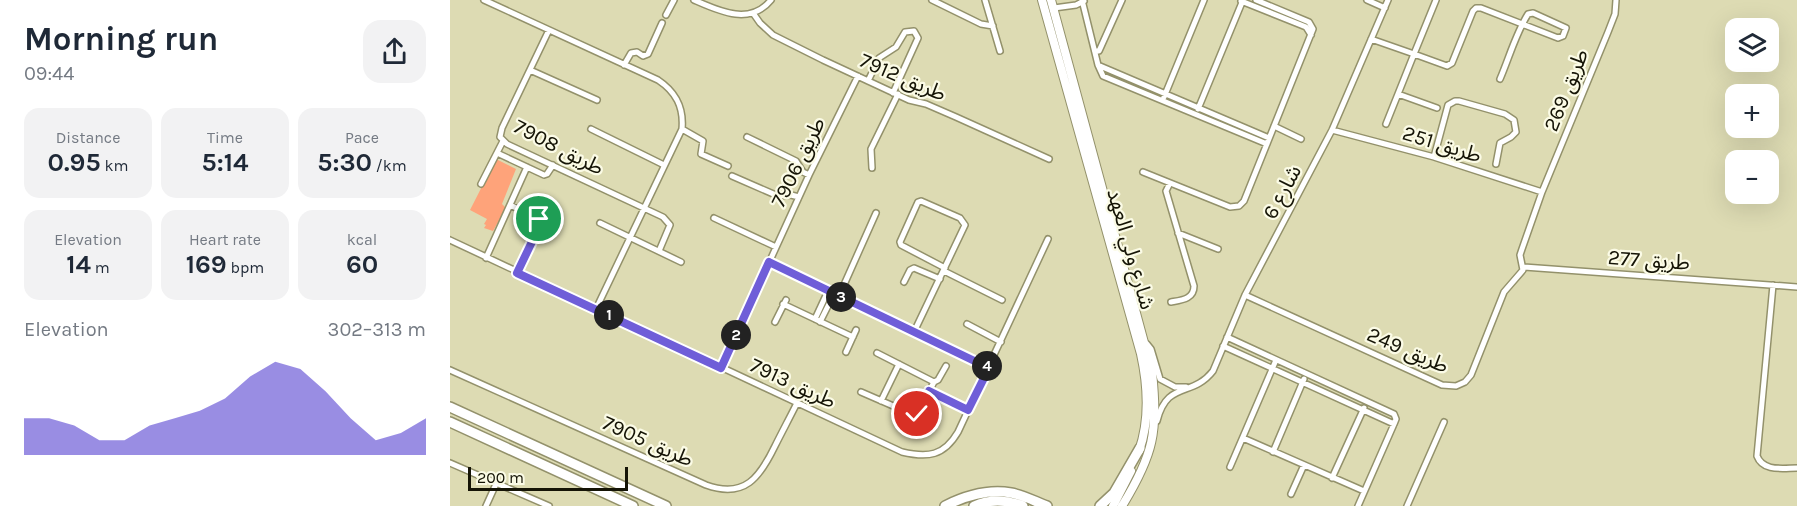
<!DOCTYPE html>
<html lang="en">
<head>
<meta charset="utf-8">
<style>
	:root { --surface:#fff; --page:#f2f2f3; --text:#1f2937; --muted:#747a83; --accent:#6f5ed8 }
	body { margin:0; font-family:Karla,"Noto Sans Arabic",sans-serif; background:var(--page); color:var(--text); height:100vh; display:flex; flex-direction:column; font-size:22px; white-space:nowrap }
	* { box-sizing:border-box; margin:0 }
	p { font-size:20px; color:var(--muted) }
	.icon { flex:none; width:33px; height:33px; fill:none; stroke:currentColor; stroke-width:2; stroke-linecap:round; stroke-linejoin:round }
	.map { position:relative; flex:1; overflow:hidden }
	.sheet { display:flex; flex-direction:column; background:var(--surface); width:450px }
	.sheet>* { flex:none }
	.buttons { position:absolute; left:1275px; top:18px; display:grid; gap:12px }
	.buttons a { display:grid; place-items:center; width:54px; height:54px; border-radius:12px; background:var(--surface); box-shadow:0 6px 24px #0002; font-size:30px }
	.scale { position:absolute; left:18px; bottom:15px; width:160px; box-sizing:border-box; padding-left:6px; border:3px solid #151406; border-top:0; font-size:16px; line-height:21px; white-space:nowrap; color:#151406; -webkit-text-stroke:4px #fbfbe6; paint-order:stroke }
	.pin { position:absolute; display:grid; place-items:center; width:51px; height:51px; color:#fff; margin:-26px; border:3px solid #fff; border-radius:50%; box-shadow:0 2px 6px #0007 }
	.km { position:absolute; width:30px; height:30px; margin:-15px; border-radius:50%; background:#222; color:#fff; font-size:16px; line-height:30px; text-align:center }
	.round { display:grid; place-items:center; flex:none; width:63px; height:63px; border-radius:18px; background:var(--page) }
	.head { display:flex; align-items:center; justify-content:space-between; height:102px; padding:0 24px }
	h1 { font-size:33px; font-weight:700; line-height:45px }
	.figures { display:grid; grid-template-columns:repeat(3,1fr); gap:9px; height:102px; padding:6px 24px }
	.figures div { display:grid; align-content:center; border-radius:15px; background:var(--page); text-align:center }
	.figures b { font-size:26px; font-weight:700 }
	.figures small { font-size:16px; font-weight:400 }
	.figures p { font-size:16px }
	.chart { height:168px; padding:12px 24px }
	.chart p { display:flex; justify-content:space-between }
	.chart svg { width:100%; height:108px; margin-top:6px; fill:var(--accent); opacity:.7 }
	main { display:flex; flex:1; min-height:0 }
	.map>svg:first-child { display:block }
</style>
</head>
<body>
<main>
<section class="sheet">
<div class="head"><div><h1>Morning run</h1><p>09:44</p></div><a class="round"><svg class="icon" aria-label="share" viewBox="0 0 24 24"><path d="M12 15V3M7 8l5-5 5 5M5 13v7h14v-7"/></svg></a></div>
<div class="figures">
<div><p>Distance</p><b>0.95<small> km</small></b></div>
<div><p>Time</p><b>5:14</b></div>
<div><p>Pace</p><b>5:30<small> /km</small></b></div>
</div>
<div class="figures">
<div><p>Elevation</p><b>14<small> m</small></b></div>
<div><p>Heart rate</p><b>169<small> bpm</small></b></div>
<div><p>kcal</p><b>60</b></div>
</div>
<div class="chart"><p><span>Elevation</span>302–313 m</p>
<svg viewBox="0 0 160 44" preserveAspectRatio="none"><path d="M0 44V29L10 29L20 32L30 38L40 38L50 32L60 29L70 26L80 21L90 12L100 6L110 9L120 18L130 29L140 38L150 35L160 29V44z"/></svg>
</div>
</section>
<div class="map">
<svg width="1347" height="506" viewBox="0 0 1347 506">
	<rect width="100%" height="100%" fill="#dddbb3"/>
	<path fill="#fea37a" d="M46,159L66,169L52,204L56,208L43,231L34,228L36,225L34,224L37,219L20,210Z"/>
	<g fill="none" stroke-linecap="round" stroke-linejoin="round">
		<defs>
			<path id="minor" d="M34,0L208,80C226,92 234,107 232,129L146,309
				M244,0C269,11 300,26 321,0
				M482,0L531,24L543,26
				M535,0L550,51
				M632,0L648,65L653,76L817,144
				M917,0L935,8
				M986,0L964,54L997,66L1002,63L1023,11L1026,8H1031L1108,38L1113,36L1116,28L1083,13L1078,14C1066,33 1059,58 1050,79
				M791,1L856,27L861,35
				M604,8L626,5L634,1
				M303,13L310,23L323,35L373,60L459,100L476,104L506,117L599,159
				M216,15L224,0
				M99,30L52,128L50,137L57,144L213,217L220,225L209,251
				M921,39L964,54L936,124
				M645,51H649L672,0
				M174,65L181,53L187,52L193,56L198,54L212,23
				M650,66L819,138
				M80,70L147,100
				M418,81L429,58L446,47L455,32L464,31L468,38L443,93
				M948,94L987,108
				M714,97L754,0
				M748,109L793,0
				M824,126L851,139
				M141,129L214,165
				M232,129L253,141L251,154L278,166
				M882,130L984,157L1092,192
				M297,137L346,161L353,172L359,175
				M47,153L94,175L97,174L103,165
				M984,157L998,105L1005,101H1009L1055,114L1064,120L1066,132L1061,137L1050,143L1046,164
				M422,168L421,149L448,94
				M693,172L780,207L789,206L794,201L863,29L859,22L806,0
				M282,176L328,196L341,195L349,197
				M720,183L716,191L744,286C744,299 732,300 721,302
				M31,184L53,141
				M60,205L89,219L91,222L67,273
				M264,218L326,247
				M150,223L231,262
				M728,233L768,249
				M0,240L452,452C478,458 494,456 508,432L598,239
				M36,258L77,167
				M319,262L539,367
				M1074,267L1347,287
				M494,271L552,300
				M454,282L460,270L464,268L490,279
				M1323,285L1307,456C1313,472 1333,468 1347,468
				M795,295L992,385L1006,386L1015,382L1021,375L1054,292L1073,270L1070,255L1072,249L1092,192L1158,32L1165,14L1166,0
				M389,296L426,213
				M333,304L403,337
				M365,319L378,291
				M325,322L336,300
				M370,322L384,294
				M517,324L551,342
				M464,332L515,225L510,218L471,201L468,202L450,242L451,245L495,268
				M697,344L701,349L710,379L725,387H736
				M773,346L944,424L946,419L944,414L777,337
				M396,352L406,330
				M427,353L484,382L488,380L496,366
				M271,368L359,175L408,76
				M0,370L256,485C295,499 310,477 325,446C332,432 340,417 347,403
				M479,391L518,410
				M411,392L464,415L468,413L484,382
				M431,401L449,364
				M707,421C717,380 742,398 763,371L795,295L882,130L938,0
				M793,438L914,491
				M823,452L854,379
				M0,463L99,506
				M780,467L826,360
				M882,478L914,408
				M841,494L854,465
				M36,506L46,484
				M908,506L944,424
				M957,506L994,422"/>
			<path id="primary" d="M592,0L691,354C698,386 700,420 689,451
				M601,0L702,372C708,432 704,454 672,506
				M663,506L681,471"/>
			<path id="motorway" d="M0,407L216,506
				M0,422L183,506
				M495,506C515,496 538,489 561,493C573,495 586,502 597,506
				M524,506C540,499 557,500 573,506
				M650,506L664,493L690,448"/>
		</defs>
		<use href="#minor" stroke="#93916b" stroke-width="8"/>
		<use href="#primary" stroke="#93916b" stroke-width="10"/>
		<use href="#motorway" stroke="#93916b" stroke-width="12"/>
		<use href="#minor" stroke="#fff" stroke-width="5"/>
		<use href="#primary" stroke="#fff" stroke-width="8"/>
		<use href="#motorway" stroke="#fff" stroke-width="9"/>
	</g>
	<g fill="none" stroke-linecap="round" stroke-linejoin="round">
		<defs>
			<path id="route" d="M89,219L91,223L67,273L271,368L319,262L539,368L518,410L479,391L467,414"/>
		</defs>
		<use href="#route" stroke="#fff" stroke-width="12"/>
		<use href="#route" stroke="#6f5ed8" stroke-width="8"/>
	</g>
	<g text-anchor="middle" stroke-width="4.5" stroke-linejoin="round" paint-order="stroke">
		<g font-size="21" fill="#151406" stroke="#fbfbe6">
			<text transform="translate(453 77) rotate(23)" y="7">طريق 7912</text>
			<text transform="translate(1116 90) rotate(-68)" y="7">طريق 269</text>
			<text transform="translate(992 144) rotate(17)" y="7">طريق 251</text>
			<text transform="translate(109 147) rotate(27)" y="7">طريق 7908</text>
			<text transform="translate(348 162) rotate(-64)" y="7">طريق 7906</text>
			<text transform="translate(832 192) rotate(-62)" y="7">شارع 6</text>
			<text transform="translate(681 249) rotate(74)" y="7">شارع ولي العهد</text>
			<text transform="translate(1199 260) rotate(4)" y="7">طريق 277</text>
			<text transform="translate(958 350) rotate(23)" y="7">طريق 249</text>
			<text transform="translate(343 383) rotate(25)" y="7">طريق 7913</text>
			<text transform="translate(198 441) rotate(24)" y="7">طريق 7905</text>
		</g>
	</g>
</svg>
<div class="buttons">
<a><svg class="icon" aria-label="layers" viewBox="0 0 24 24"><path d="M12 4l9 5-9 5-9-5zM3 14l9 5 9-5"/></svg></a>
<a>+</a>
<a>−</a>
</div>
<div class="scale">200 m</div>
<div class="pin" style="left:89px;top:219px;background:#1e9e55"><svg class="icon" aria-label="arrive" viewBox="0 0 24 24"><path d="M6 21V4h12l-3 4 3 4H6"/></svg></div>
<div class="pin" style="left:467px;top:414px;background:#d93025"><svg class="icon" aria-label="check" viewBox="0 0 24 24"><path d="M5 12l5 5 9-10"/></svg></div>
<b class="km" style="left:159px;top:315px">1</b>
<b class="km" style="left:286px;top:335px">2</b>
<b class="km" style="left:391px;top:297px">3</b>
<b class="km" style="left:537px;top:366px">4</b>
</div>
</main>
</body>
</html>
